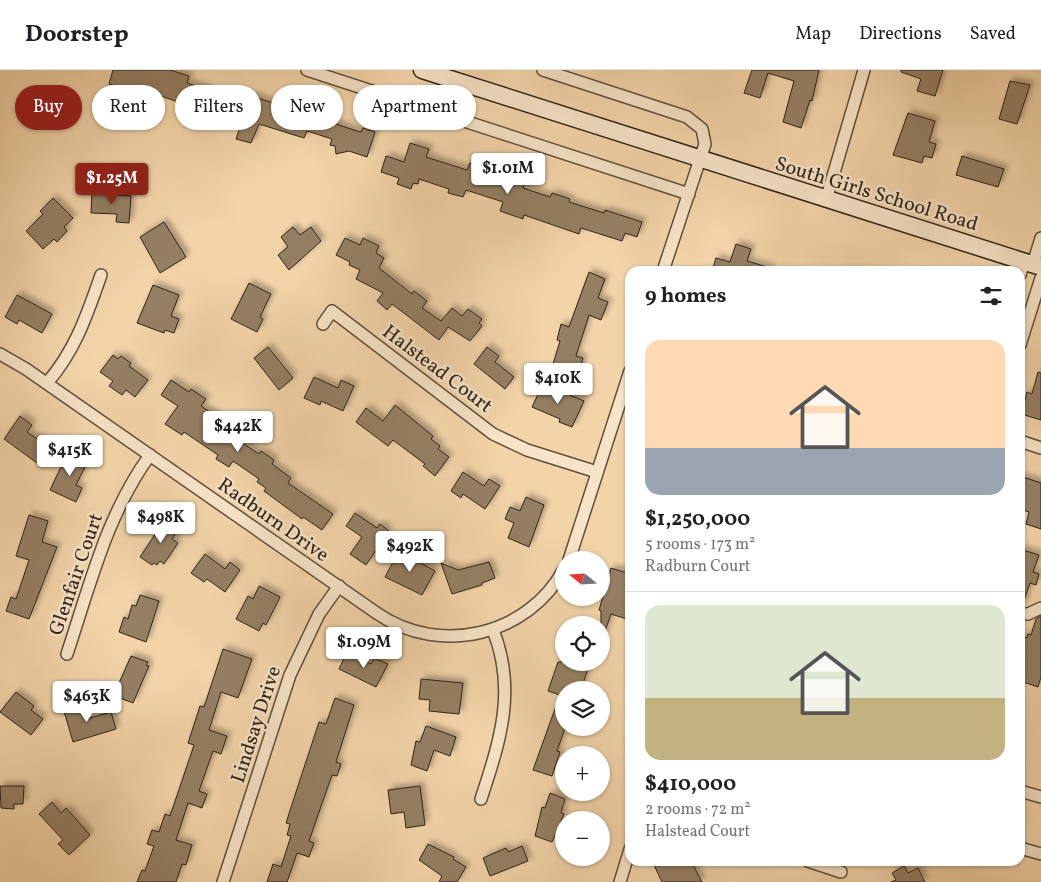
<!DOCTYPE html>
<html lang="en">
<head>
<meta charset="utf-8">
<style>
	body { margin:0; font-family:Vollkorn,serif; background:#f6f6f6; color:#202124; height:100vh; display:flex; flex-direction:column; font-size:19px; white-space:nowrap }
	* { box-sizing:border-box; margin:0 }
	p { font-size:16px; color:#757577 }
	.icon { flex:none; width:28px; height:28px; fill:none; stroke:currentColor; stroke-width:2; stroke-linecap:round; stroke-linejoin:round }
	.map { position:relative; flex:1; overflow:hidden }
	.panel { position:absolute; left:625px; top:196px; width:400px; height:600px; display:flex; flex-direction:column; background:#fff; border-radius:15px; box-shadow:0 1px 4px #0004 }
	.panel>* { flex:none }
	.guide { position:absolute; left:15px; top:15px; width:475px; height:45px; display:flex; gap:10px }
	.needle { width:32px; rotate:288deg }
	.tools { position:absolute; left:555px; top:481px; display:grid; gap:10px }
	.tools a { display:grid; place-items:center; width:55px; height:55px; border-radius:50%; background:#fff; box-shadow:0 1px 4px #0004; font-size:25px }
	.price { position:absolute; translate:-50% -42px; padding:0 11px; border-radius:5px; background:#fff; color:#222; font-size:16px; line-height:32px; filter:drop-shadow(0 1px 2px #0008) }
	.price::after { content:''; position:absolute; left:50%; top:30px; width:15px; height:11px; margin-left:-8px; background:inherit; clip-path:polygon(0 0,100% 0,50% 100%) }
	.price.on { background:#8f2418; color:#fff }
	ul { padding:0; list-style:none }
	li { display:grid; align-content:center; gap:10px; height:265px; padding:0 20px }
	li+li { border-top:1px solid #e0e0e0 }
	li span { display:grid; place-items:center; height:155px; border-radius:15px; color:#555 }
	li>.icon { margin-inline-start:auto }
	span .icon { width:90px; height:90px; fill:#fffc; stroke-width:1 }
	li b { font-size:21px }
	h2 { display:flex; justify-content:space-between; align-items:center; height:60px; padding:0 20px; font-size:21px }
	.tag { padding:0 18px; border-radius:22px; background:#fff; box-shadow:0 1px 4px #0004; font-size:18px; line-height:45px }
	.tag.on { background:#8f2418; color:#fff }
	header { display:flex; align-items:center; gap:30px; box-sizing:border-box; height:70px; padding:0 25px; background:#fff; border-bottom:1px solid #e0e0e0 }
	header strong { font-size:24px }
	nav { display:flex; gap:28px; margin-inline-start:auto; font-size:18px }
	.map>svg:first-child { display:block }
</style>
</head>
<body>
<header>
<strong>Doorstep</strong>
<nav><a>Map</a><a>Directions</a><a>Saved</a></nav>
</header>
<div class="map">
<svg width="1041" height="812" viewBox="0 0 1041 812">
	<defs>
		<filter id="shadow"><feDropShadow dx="4" dy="-4" stdDeviation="2.5" flood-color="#0004"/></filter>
	</defs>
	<rect width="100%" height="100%" fill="#f3d4a9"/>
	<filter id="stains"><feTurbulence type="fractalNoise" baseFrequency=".004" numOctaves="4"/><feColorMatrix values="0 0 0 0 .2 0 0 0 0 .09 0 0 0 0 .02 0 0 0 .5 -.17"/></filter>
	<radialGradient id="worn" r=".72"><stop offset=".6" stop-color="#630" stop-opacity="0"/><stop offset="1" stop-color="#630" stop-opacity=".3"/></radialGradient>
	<g fill="#957f64" stroke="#302319" filter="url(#shadow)">
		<polygon points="113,0 170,0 189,6 187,13 211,21 204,41 135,17 133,22 109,14"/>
		<polygon points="752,0 819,0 812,31 810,30 801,58 783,52 794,11 768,3 760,28 744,23"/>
		<polygon points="901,0 943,0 935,26 917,21 921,9 901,2"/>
		<polygon points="1010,11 1030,15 1017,54 999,49"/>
		<polygon points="249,25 357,61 361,62 363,58 375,62 367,87 349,81 336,84 335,76 330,75 332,69 307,61 304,68 259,54 251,73 236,69 239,60 219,53 224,37 243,43"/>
		<polygon points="908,43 935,51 929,72 936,74 932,88 924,86 922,93 893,85"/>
		<polygon points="410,73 429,79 426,87 467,100 470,93 482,97 480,104 508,113 509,109 524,114 523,118 550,127 552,123 570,129 569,132 604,143 605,140 642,152 637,167 625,163 622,171 581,158 579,164 524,145 523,149 500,141 503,132 466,120 463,127 448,123 449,119 419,109 418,114 413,113 411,119 397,114 399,108 381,102 386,86 404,92"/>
		<polygon points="962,86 1004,99 998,117 956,105"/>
		<polygon points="92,120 108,121 107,124 131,126 129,153 116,152 117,144 91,143"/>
		<polygon points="53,128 73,148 64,157 67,161 57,172 54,169 43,179 26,161 43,144 40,141"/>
		<polygon points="164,152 186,187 160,203 140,167"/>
		<polygon points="293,157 300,165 311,157 321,171 289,200 278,185 288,177 281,167"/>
		<polygon points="345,168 360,175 363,168 379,176 376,183 384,188 379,198 412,224 414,221 427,231 422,238 441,251 452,238 462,246 468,239 482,249 479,253 482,256 470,271 448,257 439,270 392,234 387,240 377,231 383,223 356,209 360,200 349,195 350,192 336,185"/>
		<polygon points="736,174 751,179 747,191 771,198 771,201 712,201 716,188 730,192"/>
		<polygon points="589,202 605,209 598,228 608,232 601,250 589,245 576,286 583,288 579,302 553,294 560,271 557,270 561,254 569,257"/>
		<polygon points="249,213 271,224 260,247 263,249 257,262 231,249"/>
		<polygon points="153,215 179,225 171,246 179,249 174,263 165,260 164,263 137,253"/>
		<polygon points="17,225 52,244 42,263 19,250 17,254 5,247"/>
		<polygon points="268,277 293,308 279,320 254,288"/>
		<polygon points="487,277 499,286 495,292 514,307 505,319 474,294"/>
		<polygon points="113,285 118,289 121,286 131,293 129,296 148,310 135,327 126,320 122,325 109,316 113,311 100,302"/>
		<polygon points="1038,302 1041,303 1041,350 1021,344 1027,322 1032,324"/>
		<polygon points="314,307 338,318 341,310 354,316 343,341 321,331 320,335 304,328"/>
		<polygon points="171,310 189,322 191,319 206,329 201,336 228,354 224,361 259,384 261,381 274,390 272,394 291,408 288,413 333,444 322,460 303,447 302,449 264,421 266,418 257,412 259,409 233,391 229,397 216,389 218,385 184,362 182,365 165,354 178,336 161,325"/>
		<polygon points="543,314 584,331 572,357 559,352 560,349 532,337"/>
		<polygon points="395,335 433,366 431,369 440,376 438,379 449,387 435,406 423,396 425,394 393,370 388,376 356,352 366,338 383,351"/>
		<polygon points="20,346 32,355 27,362 49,377 37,393 4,369"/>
		<polygon points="68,382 88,391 76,415 82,418 76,432 50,420"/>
		<polygon points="463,402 484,416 489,409 500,416 485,439 463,424 461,428 451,421"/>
		<polygon points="1020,406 1041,413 1041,459 1026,454 1029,442 1020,439"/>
		<polygon points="526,427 544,435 529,477 508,468 514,453 505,449 510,437 520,441"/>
		<polygon points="355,443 377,458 380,454 389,461 366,495 350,484 362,467 346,456"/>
		<polygon points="29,445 48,451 42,472 57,477 29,549 6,541 11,527 16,529 29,490 16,486"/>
		<polygon points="166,448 180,457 172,469 178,473 164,494 160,491 157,495 154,493 152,495 140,487"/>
		<polygon points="1020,479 1039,485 1033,502 1039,504 1036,515 1030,513 1022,536 1020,536"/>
		<polygon points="399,481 435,501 422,525 385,507"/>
		<polygon points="205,484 225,499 230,492 240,500 225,522 207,509 204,512 191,503"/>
		<polygon points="489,492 495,508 482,513 482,515 452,524 441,493 458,500"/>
		<polygon points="611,498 630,504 630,550 611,544 603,567 601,567 601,541 599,540"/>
		<polygon points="259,516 280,527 266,555 263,553 259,561 236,549 248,526 253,529"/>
		<polygon points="140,525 159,531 146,572 119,562 124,547 128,549 132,535 136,536"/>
		<polygon points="1041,546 1041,607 1038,617 1020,611 1020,572 1022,566 1027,568 1028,564 1031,565 1036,549"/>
		<polygon points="223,579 252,589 238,628 221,622 209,660 227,666 221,684 213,681 199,721 207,724 202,738 188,733 176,770 192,775 186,795 182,794 176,812 137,812 142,800 145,801 154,776 147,774 152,760 159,762 165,744 170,746 194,675 188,673 200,636 204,637"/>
		<polygon points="347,582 371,594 374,588 388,594 376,617 339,599"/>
		<polygon points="131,586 148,592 146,595 149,596 133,633 117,627 121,614 119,613"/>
		<polygon points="558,592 590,592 581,620 564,620 564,661 557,681 560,682 552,706 533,700 560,625 548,621"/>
		<polygon points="421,609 463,613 459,644 429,641 430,630 419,629"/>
		<polygon points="16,622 34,636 31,640 43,649 31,665 0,642"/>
		<polygon points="335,628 354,635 336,692 341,694 337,706 332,705 309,771 314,773 309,787 297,783 287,812 267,812 273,794 281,797 291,766 287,765 290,754 286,753 296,722 319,652 326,654"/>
		<polygon points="83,633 87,649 111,642 116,659 73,672 63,638"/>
		<polygon points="426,656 456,667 450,686 434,680 427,701 411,695 416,671 420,672"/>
		<polygon points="0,716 24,716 23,734 14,734 14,739 1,738"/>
		<polygon points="420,716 425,755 406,758 404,742 391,744 388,720"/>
		<polygon points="550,723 565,729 561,743 564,744 552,772 535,766 542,737 545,738"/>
		<polygon points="52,732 61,743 66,738 90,765 69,785 58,774 63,770 39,744"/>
		<polygon points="428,774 454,787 453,789 466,797 457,812 439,812 442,806 419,790"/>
		<polygon points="522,776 528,791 490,806 483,788 506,778 508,782"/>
		<polygon points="652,791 691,791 702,812 662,812"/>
		<polygon points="904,796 908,803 918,798 925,812 891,812 896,810 892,803"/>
	</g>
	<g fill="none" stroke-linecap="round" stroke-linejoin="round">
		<g stroke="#614f3d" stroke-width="14">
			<g id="street">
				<polyline points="307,0 689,124"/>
				<polyline points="543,0 687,47 702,59 705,74 663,201"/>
				<polyline points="826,130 864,0"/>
				<polyline points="1033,194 1041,168"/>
				<polyline points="1020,205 1024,192"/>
				<polyline points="323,254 332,241 493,364 527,380 597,402"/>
				<polyline points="1020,275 1041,208"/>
				<path d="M 0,284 L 26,299 L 378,544 C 440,586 528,566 564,499"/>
				<path d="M 47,313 C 75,281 87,245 101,205"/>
				<polyline points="1020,371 1041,378"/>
				<polyline points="569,490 630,301"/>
				<polyline points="1020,544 1028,544 1041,538"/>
				<path d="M 67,584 C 90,515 107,444 150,385"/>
				<polyline points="1020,721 1041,727"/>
				<path d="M 481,729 C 500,671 517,620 493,560"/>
				<polyline points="1020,778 1041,784"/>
				<polyline points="808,791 841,802"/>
				<polyline points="223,812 290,605 319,544 339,516"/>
				<polyline points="620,812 630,779"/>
			</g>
		</g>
		<g stroke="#302319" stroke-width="19">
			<polyline id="secondary" points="422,0 1041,197"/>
		</g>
		<use href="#street" stroke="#f7e3c7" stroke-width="11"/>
		<use href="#secondary" stroke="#f7e3c7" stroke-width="16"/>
	</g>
	<g text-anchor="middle" stroke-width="5" stroke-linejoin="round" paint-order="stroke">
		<g font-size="20" fill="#302319" stroke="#f7e3c7">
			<text transform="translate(877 123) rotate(17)" y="7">South Girls School Road</text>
			<text transform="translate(438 298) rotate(37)" y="7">Halstead Court</text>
			<text transform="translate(274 449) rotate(35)" y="7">Radburn Drive</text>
			<text transform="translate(75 504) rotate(-71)" y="7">Glenfair Court</text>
			<text transform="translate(255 654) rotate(-72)" y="7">Lindsay Drive</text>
		</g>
	</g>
	<rect width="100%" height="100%" filter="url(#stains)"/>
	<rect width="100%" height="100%" fill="url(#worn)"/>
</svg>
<div class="tools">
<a><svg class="needle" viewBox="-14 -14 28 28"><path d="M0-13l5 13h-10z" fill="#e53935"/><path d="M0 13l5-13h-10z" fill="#757577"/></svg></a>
<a><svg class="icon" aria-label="locate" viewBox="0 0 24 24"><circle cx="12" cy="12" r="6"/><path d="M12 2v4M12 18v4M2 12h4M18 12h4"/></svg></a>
<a><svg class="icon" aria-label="layers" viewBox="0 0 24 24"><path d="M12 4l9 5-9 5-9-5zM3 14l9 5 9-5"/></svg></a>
<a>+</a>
<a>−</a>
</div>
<b class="price" style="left:508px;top:125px">$1.01M</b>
<b class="price on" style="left:112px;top:135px">$1.25M</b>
<b class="price" style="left:558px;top:335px">$410K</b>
<b class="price" style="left:238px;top:383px">$442K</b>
<b class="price" style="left:70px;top:407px">$415K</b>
<b class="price" style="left:161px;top:474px">$498K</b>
<b class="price" style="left:410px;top:503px">$492K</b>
<b class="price" style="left:364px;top:599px">$1.09M</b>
<b class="price" style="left:87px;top:653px">$463K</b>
<div class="guide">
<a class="tag on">Buy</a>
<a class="tag">Rent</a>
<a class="tag">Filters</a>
<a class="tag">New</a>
<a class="tag">Apartment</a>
</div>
<section class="panel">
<h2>9 homes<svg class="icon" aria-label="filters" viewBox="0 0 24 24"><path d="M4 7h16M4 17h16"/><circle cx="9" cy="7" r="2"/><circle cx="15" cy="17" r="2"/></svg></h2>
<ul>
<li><span style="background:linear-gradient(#ffd9b3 70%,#9aa5b1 0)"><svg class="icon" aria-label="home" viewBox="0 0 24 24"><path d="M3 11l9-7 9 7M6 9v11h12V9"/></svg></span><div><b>$1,250,000</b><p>5 rooms · 173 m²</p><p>Radburn Court</p></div></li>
<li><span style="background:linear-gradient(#dfe7d0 60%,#c2b280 0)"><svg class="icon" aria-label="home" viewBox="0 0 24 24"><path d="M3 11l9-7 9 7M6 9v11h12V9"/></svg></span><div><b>$410,000</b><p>2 rooms · 72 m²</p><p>Halstead Court</p></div></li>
</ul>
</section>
</div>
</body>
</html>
